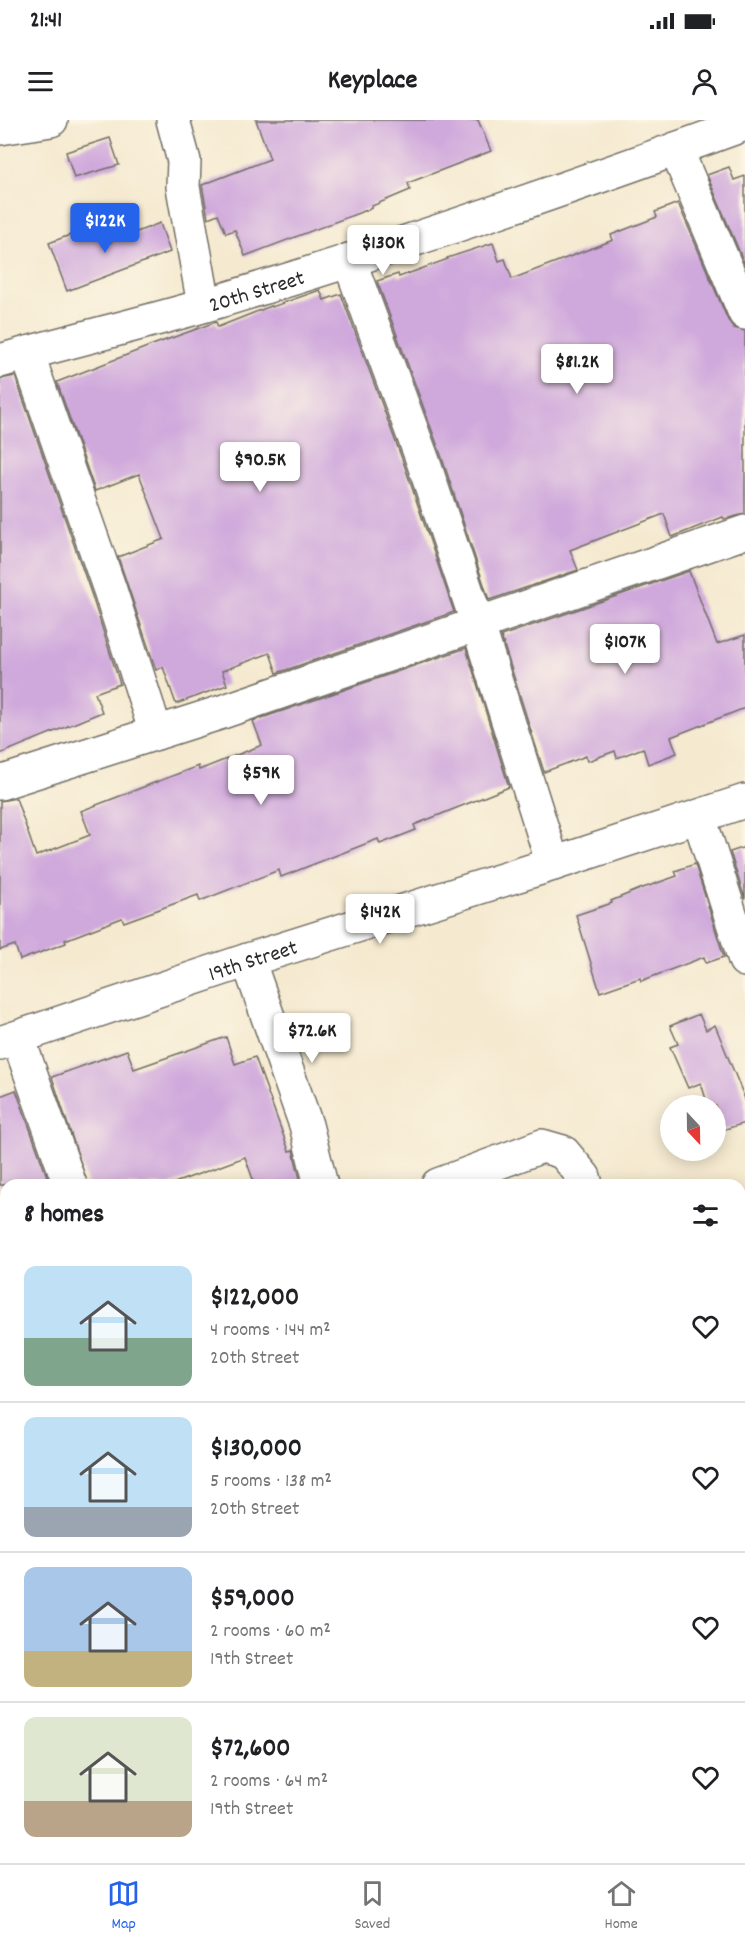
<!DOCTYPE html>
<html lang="en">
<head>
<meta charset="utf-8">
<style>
	body { margin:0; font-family:Dekko,sans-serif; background:#f6f6f6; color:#202124; height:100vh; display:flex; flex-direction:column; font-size:22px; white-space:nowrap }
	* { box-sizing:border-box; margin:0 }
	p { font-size:20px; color:#757577 }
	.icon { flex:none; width:33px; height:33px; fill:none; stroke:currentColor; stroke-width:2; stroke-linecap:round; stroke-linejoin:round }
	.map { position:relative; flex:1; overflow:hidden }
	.drawer { position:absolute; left:0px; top:1059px; width:746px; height:684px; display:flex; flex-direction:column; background:#fff; border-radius:18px 18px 0 0; box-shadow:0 3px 15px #0003 }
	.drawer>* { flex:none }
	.needle { width:39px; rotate:158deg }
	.buttons { position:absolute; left:660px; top:975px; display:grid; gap:12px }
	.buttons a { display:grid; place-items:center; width:66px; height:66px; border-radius:50%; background:#fff; box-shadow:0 3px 15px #0003; font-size:30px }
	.price { position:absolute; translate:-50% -51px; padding:0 14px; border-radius:6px; background:#fff; color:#222; font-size:20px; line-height:39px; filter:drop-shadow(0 2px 3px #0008) }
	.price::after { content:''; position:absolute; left:50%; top:36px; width:18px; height:14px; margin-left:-9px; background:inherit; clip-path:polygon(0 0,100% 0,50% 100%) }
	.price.on { background:#2563eb; color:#fff }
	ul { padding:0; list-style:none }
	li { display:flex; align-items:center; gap:18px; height:150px; padding:0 24px }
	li+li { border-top:2px solid #e0e0e0 }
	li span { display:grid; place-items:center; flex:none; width:168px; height:120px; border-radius:12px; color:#555 }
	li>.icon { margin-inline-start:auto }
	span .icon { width:72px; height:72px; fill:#fffc; stroke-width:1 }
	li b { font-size:26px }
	h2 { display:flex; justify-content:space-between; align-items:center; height:72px; padding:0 24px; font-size:26px }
	.status { display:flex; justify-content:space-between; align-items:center; height:42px; padding:0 30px; background:#fff; direction:ltr }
	.status svg { height:16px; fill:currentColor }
	header { display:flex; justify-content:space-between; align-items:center; height:78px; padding:0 24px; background:#fff; font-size:27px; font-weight:800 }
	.tab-bar { display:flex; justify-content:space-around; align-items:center; height:84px; border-top:2px solid #e0e0e0; background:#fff; font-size:16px; color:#757577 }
	.tab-bar a { display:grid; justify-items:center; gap:3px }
	.tab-bar .on { color:#2563eb }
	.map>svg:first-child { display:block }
</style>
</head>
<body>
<div class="status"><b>21:41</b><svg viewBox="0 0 49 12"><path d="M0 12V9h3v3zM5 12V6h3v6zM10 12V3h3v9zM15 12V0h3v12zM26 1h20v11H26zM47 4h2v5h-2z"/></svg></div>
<header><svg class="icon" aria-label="menu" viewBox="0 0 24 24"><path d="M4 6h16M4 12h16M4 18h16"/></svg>Keyplace<svg class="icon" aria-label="person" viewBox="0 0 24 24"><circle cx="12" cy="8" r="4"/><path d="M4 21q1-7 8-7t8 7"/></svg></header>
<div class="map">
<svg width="745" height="1743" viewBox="0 0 745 1743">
	<rect width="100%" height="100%" fill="#fcf5e5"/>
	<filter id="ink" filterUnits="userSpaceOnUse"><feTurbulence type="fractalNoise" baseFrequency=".0167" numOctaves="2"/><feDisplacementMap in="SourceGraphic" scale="12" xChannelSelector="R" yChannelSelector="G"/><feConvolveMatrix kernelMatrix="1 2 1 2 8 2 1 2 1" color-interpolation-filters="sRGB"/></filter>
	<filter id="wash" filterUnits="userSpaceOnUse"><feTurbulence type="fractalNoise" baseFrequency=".008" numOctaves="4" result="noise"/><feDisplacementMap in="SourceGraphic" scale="24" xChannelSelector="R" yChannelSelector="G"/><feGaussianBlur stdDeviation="1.35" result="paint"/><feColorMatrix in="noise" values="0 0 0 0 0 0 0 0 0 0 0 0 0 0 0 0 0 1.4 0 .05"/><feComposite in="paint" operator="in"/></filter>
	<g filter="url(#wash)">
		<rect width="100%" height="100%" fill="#f5ead0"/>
		<g id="blocks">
			<g fill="#cfa8dc">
				<polygon points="256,0 478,0 491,31 408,63 410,70 372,86 372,88 245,136 235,110 226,113 218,94 208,98 202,65 270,39"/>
				<polygon points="110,18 119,45 74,58 66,32"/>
				<polygon points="729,47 734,60 745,56 745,145 707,55"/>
				<polygon points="678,83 728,200 734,208 745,211 745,394 724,399 723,397 672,417 664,394 570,430 578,450 489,480 441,335 377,161 398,154 399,157 448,139 447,138 493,123 499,141 505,139 512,159 613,120 611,115 657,97 655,92"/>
				<polygon points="160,103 170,132 67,171 49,123 96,105 103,125"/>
				<polygon points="320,170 324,180 341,174 405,347 454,492 277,553 270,533 222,551 227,565 176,584 163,547 156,550 118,437 164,419 139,354 95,371 57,262 155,224 216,202 218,207 271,186 272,187"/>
				<polygon points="15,256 92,476 120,564 95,573 102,592 0,634 0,259"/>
				<polygon points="689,451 717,524 745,515 745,588 671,617 677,633 648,644 643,628 617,638 615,631 588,641 586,636 544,652 501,516"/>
				<polygon points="466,528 509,667 414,705 416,710 380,724 378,719 281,757 279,750 200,781 198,775 124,802 122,798 65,820 66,823 20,840 15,825 0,830 0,681 16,678 36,736 90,715 81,691 198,646 199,650 262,625 253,601"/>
				<polygon points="745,727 745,779 730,732"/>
				<polygon points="695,744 724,837 706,843 704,837 641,861 640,858 600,872 576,795 612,783 611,781 640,769 677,756 675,751"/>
				<polygon points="699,894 706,910 715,905 745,979 745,1003 716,1012 716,986 708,986 701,963 688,968 670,927 678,924 670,906"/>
				<polygon points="226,917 235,944 255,937 289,1031 293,1030 301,1063 297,1065 255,1065 245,1037 169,1065 88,1065 52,957 127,930 134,949"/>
				<polygon points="16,970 50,1065 0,1065 0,976"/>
			</g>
		</g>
	</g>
	<g filter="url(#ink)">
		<use href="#blocks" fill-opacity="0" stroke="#726e65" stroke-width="1.5"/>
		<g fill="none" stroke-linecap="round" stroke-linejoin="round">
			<g stroke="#726e65" stroke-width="36">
				<g id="minor">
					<polyline points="173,0 184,41 183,67 204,185"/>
					<polyline points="0,8 51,0"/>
					<polyline points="676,29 745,193"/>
					<polyline points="349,140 423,341 478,505 553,744"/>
					<polyline points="27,233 110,470 156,613"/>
					<path id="s1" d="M 0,241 C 68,221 138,205 206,185 C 387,131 567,69 745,4"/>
					<polyline points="0,663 219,593 745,412"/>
					<polyline points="699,697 745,840"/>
					<polyline points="248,840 306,1005 321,1065"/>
					<polyline points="18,918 70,1065"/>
					<polyline points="438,1065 542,1026 563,1032 584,1057 586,1065"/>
					<polyline points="0,1722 6,1720"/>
					<polyline points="83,1737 85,1743"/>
					<polyline points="378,1743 381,1737"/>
				</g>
			</g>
			<g stroke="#726e65" stroke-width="36">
				<g id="tertiary">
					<path id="s2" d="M 0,923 L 248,840 L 553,744 L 745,681"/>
				</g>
			</g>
			<use href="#minor" stroke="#fff" stroke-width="33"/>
			<use href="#tertiary" stroke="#fff" stroke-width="33"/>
		</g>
	</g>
	<g text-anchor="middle" stroke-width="4.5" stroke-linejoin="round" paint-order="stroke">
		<g font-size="22" fill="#2b2b2b" stroke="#fcf5e5">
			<text dy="8" stroke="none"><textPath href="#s1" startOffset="266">20th Street</textPath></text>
			<text dy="8" stroke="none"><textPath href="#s2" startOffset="266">19th Street</textPath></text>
		</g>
	</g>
</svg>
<div class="buttons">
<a><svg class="needle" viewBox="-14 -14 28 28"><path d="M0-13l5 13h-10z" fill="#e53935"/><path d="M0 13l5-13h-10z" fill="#757577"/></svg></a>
</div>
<b class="price on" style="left:105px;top:134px">$122K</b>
<b class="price" style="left:383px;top:156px">$130K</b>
<b class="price" style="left:577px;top:275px">$81.2K</b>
<b class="price" style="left:260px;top:373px">$90.5K</b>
<b class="price" style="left:625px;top:555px">$107K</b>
<b class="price" style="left:261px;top:686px">$59K</b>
<b class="price" style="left:380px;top:825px">$142K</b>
<b class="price" style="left:312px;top:944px">$72.6K</b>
<section class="drawer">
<h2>8 homes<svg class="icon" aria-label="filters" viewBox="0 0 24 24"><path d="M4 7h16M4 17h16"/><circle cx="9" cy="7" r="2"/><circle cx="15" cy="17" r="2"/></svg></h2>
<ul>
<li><span style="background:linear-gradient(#bfe0f5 60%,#7fa58c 0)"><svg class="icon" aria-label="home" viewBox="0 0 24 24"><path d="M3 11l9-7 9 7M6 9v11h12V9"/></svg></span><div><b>$122,000</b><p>4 rooms · 144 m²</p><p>20th Street</p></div><svg class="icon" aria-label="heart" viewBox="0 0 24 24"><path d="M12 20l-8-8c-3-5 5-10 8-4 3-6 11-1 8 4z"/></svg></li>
<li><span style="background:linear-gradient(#bfe0f5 75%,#9aa5b1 0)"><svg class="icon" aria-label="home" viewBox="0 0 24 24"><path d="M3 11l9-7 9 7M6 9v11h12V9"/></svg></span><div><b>$130,000</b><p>5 rooms · 138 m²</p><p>20th Street</p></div><svg class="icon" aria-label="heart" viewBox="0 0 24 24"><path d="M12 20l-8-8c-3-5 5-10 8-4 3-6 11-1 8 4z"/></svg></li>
<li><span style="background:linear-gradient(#a9c7e8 70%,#c2b280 0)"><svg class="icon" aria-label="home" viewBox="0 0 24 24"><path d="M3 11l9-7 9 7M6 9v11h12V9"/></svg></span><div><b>$59,000</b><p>2 rooms · 60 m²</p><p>19th Street</p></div><svg class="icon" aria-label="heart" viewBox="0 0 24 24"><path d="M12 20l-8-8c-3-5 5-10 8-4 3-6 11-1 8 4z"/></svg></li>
<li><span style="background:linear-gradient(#dfe7d0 70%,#b9a48a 0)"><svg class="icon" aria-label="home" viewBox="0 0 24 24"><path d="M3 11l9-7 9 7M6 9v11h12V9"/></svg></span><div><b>$72,600</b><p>2 rooms · 64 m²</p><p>19th Street</p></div><svg class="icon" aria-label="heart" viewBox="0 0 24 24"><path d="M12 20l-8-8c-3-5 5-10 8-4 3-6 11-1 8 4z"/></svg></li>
</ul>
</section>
</div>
<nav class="tab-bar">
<a class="on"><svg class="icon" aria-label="map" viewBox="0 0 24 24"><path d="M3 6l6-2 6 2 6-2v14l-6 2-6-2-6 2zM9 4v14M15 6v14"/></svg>Map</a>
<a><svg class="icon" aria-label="saved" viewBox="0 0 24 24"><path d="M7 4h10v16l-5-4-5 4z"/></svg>Saved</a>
<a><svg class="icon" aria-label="home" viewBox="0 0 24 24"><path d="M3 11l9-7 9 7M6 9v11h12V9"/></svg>Home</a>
</nav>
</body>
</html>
